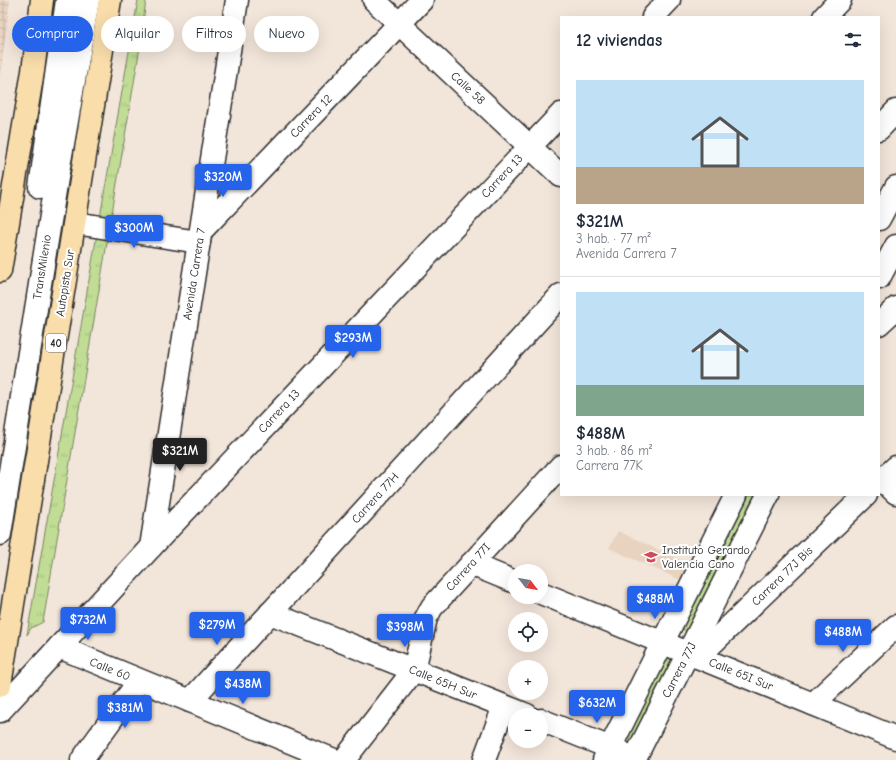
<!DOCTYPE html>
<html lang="es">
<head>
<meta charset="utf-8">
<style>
	body { margin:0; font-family:"Comic Neue",sans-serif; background:#f2f2f3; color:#1f2937; height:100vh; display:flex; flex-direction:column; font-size:15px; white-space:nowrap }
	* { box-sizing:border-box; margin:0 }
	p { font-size:13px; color:#747a83 }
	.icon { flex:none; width:22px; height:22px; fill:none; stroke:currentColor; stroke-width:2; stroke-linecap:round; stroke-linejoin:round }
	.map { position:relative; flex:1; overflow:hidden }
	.sheet { position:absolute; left:560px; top:16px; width:320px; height:480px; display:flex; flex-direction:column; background:#fff; border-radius:0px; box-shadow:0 4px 16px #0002 }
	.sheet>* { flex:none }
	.banner { position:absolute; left:12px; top:16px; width:380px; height:36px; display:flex; gap:8px }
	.needle { width:26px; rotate:121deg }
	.controls { position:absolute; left:508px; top:564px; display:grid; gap:8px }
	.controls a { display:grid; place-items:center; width:40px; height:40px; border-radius:50%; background:#fff; box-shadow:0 4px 16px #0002; font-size:20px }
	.price { position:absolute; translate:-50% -34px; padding:0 9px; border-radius:4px; background:#2563eb; color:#fff; font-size:13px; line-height:26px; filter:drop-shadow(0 1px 2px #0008) }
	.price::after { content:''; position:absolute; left:50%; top:24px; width:12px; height:9px; margin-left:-6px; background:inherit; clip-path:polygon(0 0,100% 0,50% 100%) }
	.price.active { background:#222; color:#fff }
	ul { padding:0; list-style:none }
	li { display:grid; align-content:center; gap:8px; height:212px; padding:0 16px }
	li+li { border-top:1px solid #e0e1e3 }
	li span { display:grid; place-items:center; height:124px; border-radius:0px; color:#555 }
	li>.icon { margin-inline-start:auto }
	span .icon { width:72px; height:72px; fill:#fffc; stroke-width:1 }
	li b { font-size:17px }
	h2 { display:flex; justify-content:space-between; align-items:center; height:48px; padding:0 16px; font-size:17px }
	.tag { padding:0 14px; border-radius:18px; background:#fff; box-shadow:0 4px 16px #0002; font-size:14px; line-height:36px }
	.tag.active { background:#2563eb; color:#fff }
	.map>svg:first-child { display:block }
</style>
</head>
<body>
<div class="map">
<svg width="896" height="760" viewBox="0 0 896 760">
	<defs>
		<pattern id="industrial-grid" width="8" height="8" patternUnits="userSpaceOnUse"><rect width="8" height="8" fill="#e8d3c0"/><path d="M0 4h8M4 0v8" fill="none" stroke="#c7b5a5"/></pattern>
		<pattern id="grass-tufts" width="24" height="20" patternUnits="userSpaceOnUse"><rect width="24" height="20" fill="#c1dd95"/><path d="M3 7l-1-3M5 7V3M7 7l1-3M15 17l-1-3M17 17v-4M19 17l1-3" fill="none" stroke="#a6be81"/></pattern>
	</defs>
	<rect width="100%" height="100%" fill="#f2e5da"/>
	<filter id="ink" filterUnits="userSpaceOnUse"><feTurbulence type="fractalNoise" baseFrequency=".025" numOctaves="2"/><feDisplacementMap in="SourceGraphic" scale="8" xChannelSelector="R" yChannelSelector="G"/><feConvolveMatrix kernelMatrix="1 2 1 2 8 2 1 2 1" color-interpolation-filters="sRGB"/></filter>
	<g filter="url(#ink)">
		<polygon fill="#e8d3c0" points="618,531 693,566 685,582 609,548"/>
		<polygon fill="url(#industrial-grid)" points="0,0 10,0 0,77"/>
		<g fill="url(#grass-tufts)" stroke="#768460">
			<polygon points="138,0 146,0 139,53 43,622 31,628 27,635"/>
			<polygon points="745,495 760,495 691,634 679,627"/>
			<polygon points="666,651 679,658 636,743 624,736"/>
		</g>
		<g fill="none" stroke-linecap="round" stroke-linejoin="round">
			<g stroke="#2b2b2b" stroke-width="25">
				<g id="minor">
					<polyline points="374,0 561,176"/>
					<polyline points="653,17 669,0"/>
					<polyline points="824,17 840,0"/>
					<polyline points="879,129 896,111"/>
					<polyline points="40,187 67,0"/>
					<polyline points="879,219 896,187"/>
					<polyline points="75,223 199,242"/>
					<polyline points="201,231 422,0"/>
					<polyline points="879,278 896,246"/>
					<polyline points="879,324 896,308"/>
					<polyline points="879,477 896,493"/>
					<polyline points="879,483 896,467"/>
					<polyline points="0,534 57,178 88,0"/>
					<polyline points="151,547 237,0"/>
					<polyline points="471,564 515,582"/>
					<polyline points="541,593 896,738"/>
					<polyline points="270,613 527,715"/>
					<polyline points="59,647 334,760"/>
					<polyline points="698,657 866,495"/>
					<polyline points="190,701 561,295"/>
					<polyline points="813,704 896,626"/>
					<polyline points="0,711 151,547 561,114"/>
					<polyline points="541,720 623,753"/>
					<polyline points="82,760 139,681"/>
					<polyline points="344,760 414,670 426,618 432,607 561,466"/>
					<polyline points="484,760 504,706"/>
					<polyline points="604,760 736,495"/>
					<polyline points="634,760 768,495"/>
				</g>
			</g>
			<g stroke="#2b2b2b" stroke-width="25">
				<g id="highway">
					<polyline points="0,271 33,71 42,0"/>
					<polyline points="0,685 110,0"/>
				</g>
			</g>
			<use href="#minor" stroke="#fff" stroke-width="22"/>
			<use href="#highway" stroke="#f9deab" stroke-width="22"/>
		</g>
	</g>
	<defs>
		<g id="school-bare" transform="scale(1.08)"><path d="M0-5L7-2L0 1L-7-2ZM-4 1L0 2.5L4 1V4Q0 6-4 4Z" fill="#d1495b" stroke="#fff" stroke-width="2.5" paint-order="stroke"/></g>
	</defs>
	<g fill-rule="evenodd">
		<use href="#school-bare" x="651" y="557"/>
	</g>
	<g text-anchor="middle" stroke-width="4" stroke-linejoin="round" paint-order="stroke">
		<rect fill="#fff" stroke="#6b6b6b" stroke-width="1" x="46" y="334" width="20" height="18" rx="3"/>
		<g font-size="11" font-weight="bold" fill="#2b2b2b">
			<text x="56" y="347">40</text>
		</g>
		<g font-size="12" fill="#2b2b2b" stroke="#fff">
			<text transform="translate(468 88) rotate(43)" y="4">Calle 58</text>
			<text transform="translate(311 116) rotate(-46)" y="4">Carrera 12</text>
			<text transform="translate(502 176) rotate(-47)" y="4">Carrera 13</text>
			<text transform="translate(42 267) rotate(-81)" y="4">TransMilenio</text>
			<text transform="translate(194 274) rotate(-81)" y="4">Avenida Carrera 7</text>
			<text transform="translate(65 283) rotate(-81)" y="4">Autopista Sur</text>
			<text transform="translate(279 411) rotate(-47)" y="4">Carrera 13</text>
			<text transform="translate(375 498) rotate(-48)" y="4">Carrera 77H</text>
			<text transform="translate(468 567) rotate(-48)" y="4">Carrera 77I</text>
			<text transform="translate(782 576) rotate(-44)" y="4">Carrera 77J Bis</text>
			<text transform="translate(110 669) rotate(22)" y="4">Calle 60</text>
			<text transform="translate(679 670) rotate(-63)" y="4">Carrera 77J</text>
			<text transform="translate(741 674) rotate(22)" y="4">Calle 65I Sur</text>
			<text transform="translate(443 682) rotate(22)" y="4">Calle 65H Sur</text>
		</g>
		<g font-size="12" fill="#2b2b2b" stroke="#fff" text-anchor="start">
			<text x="662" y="554">Instituto Gerardo<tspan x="662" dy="14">Valencia Cano</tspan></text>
		</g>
	</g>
</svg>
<div class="controls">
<a><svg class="needle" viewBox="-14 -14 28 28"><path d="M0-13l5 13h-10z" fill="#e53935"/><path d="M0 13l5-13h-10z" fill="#747a83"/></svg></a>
<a><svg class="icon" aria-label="locate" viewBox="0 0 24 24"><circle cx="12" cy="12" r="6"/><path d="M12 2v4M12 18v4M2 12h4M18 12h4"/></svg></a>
<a>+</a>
<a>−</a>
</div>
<b class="price" style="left:223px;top:198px">$320M</b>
<b class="price" style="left:134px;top:249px">$300M</b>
<b class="price" style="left:353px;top:359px">$293M</b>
<b class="price active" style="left:180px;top:472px">$321M</b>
<b class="price" style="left:655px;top:620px">$488M</b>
<b class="price" style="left:88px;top:641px">$732M</b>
<b class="price" style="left:217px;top:646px">$279M</b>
<b class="price" style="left:405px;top:648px">$398M</b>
<b class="price" style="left:843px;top:653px">$488M</b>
<b class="price" style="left:243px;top:705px">$438M</b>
<b class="price" style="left:597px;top:724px">$632M</b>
<b class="price" style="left:125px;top:729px">$381M</b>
<div class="banner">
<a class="tag active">Comprar</a>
<a class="tag">Alquilar</a>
<a class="tag">Filtros</a>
<a class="tag">Nuevo</a>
</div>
<section class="sheet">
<h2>12 viviendas<svg class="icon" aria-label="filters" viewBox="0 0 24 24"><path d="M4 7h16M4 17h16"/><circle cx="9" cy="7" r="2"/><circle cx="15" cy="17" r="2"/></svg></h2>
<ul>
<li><span style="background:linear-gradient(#bfe0f5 70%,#b9a48a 0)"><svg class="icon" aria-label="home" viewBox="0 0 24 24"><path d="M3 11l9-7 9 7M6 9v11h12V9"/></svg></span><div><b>$321M</b><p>3 hab. · 77 m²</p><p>Avenida Carrera 7</p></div></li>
<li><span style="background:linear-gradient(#bfe0f5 75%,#7fa58c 0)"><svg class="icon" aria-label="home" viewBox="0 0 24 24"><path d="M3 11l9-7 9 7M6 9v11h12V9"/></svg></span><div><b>$488M</b><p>3 hab. · 86 m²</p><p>Carrera 77K</p></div></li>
</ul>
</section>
</div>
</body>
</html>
